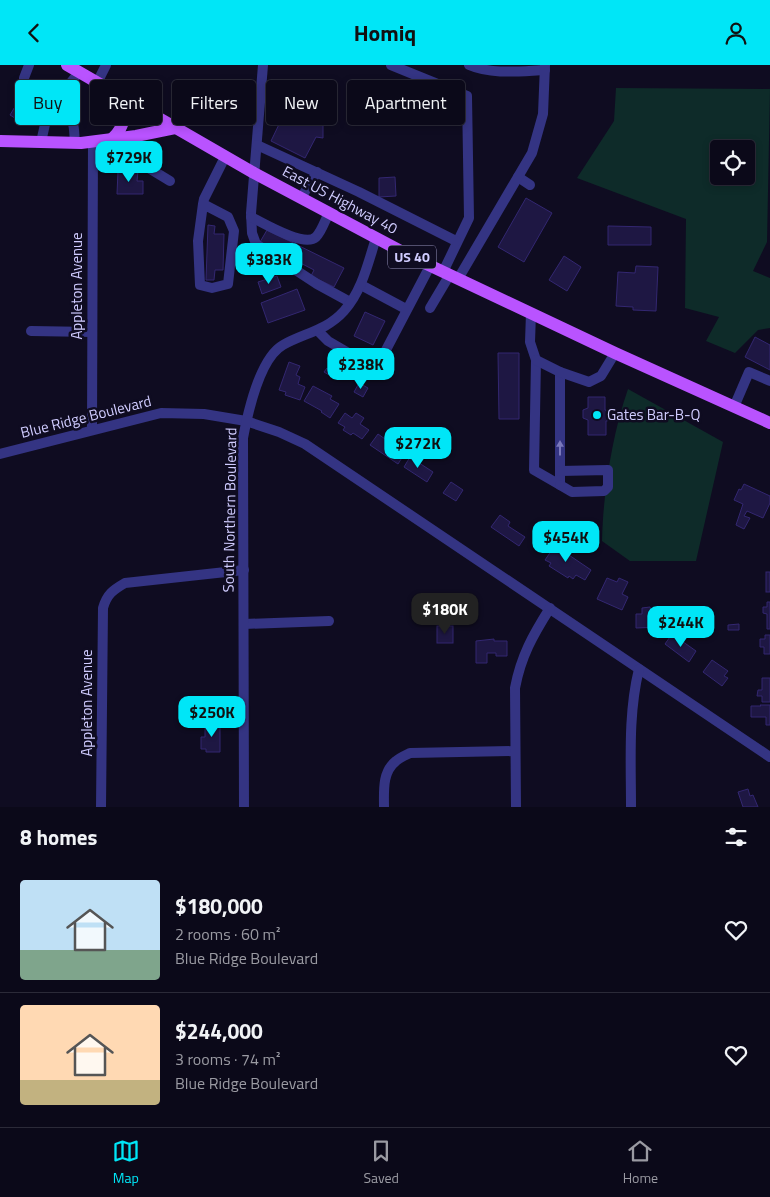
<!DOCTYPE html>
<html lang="en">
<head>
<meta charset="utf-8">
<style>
	body { margin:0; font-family:"Titillium Web",sans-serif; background:#191726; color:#f1f3f6; height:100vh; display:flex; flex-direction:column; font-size:19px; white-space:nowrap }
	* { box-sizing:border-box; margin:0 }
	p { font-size:16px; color:#9a9aa2 }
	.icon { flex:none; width:28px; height:28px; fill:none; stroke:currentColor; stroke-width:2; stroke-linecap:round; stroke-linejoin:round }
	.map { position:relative; height:742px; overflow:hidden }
	.side { display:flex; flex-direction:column; background:#0b0919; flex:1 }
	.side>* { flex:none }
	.top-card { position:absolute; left:15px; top:15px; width:500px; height:45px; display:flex; gap:10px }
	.fabs { position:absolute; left:710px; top:75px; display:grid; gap:10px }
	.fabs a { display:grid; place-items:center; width:45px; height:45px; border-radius:5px; background:#0b0919; box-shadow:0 2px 8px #0003,0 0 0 1px #2b2a38; font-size:25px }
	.price { position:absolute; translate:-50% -42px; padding:0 11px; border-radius:10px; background:#00e6f7; color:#111; font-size:16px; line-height:32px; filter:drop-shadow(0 1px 2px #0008) }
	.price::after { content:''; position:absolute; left:50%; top:30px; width:15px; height:11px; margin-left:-8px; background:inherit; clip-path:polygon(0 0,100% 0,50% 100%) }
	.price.current { background:#222; color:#fff }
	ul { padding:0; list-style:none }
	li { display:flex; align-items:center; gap:15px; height:125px; padding:0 20px }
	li+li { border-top:1px solid #2b2a38 }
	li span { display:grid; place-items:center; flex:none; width:140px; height:100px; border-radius:5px; color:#555 }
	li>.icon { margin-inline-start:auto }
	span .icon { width:60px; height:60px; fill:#fffc; stroke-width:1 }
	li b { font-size:21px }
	h2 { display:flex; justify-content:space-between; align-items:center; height:60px; padding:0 20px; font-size:21px }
	.tag { padding:0 18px; border-radius:5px; background:#0b0919; box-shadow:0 2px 8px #0003,0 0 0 1px #2b2a38; font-size:18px; line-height:45px }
	.tag.current { background:#00e6f7; color:#111 }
	header { display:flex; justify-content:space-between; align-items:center; height:65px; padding:0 20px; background:#00e6f7; color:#111; font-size:22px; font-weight:700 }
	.dock { display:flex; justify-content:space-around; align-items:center; height:70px; border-top:1px solid #2b2a38; background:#0b0919; font-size:14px; color:#9a9aa2 }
	.dock a { display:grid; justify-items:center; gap:2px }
	.dock .current { color:#00e6f7 }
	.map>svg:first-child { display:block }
</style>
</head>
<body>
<header><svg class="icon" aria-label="back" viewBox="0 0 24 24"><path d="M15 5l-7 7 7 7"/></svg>Homiq<svg class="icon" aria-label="person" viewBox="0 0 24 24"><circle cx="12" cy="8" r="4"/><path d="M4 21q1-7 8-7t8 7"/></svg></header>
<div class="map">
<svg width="770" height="742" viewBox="0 0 770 742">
	<rect width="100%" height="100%" fill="#0f0c21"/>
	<g fill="#0e2b29" fill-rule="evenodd">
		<path d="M 616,23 L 770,24 L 767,177 L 753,206 L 770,213 L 770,263 L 758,265 L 735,288 L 706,276 L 719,252 L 685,243 L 686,154 L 577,113 L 614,56 ZM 719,84 L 746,84 L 746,111 L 719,111 Z"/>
		<path d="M 628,324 L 723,377 L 696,496 L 630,496 L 602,476 C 603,428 612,370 628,324 Z"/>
	</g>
	<g fill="#1e1743" stroke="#332771">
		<polygon points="16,40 32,50 26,60 10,50"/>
		<polygon points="285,47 304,56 307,49 319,55 323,55 323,73 316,72 305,93 271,76"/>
		<polygon points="118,106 138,106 137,116 143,116 143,129 117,129"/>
		<polygon points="395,112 396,131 379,132 379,113"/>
		<polygon points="526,133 552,148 524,197 498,182"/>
		<polygon points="208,160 215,161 214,169 224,169 223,205 215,205 214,215 206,215"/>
		<polygon points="608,161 651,162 651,180 608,180"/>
		<polygon points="267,165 344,203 334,222 311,211 314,205 260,177"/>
		<polygon points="564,191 581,202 567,226 549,215"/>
		<polygon points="636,201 658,202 656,246 633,245 633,242 616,241 618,207 635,208"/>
		<polygon points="277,211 281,222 262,229 258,217"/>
		<polygon points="297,224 305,245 268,258 261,238"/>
		<polygon points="365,247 385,256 373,280 354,271"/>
		<polygon points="755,272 770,280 770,305 745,292"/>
		<polygon points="498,288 519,288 519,354 499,354"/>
		<polygon points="289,297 300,301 296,310 300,312 298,319 305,322 300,335 285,330 286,327 279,325"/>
		<polygon points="327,303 331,306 329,310 324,307"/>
		<polygon points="359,318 368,323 363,332 354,327"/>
		<polygon points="313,321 332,331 330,334 339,339 330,353 321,347 322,346 304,336"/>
		<polygon points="588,332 605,332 605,345 611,347 611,355 606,356 606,370 588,370 588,355 583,353 583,345 588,343"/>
		<polygon points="345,348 352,353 356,348 364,353 360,359 369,365 362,374 353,368 351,370 343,365 345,362 338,358"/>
		<polygon points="378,369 405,388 398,399 370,380"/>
		<polygon points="410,392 433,407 427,417 404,402"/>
		<polygon points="451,417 463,425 456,436 443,428"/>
		<polygon points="744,419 770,431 770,438 763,453 747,446 744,451 750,453 744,464 736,460 743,439 734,435 739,424 741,425"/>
		<polygon points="500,450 510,457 508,461 525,472 519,481 491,462"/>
		<polygon points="558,476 566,481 563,486 591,505 585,515 576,510 573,514 569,511 568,513 549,501 551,498 545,495"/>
		<rect x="766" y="507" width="4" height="20"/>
		<polygon points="607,513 617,517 619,513 628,517 622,529 628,532 622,545 597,534"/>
		<polygon points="767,537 770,537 770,564 767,564 767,549 763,548 763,542 767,542"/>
		<polygon points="650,542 651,546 659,545 659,562 636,563 636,549 642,549 642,543"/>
		<polygon points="739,559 739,565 728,565 728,560"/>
		<rect x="437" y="561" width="16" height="17"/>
		<polygon points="672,569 696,586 689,597 665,579"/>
		<polygon points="765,570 770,570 770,589 764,589 764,582 760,582 760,574 765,574"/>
		<polygon points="494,574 494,576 507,576 507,591 496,591 496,588 487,588 487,598 476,598 476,576"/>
		<polygon points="712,595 728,606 724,611 728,613 722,621 703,607"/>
		<polygon points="762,613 770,613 770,637 762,637 762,631 757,631 758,625 762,625"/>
		<polygon points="760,640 770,640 770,660 766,660 766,652 751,652 751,641 761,641"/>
		<polygon points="205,657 220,657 220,687 206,687 206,684 201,684 201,672 205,672"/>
		<polygon points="748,724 750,731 753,730 758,742 743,742 738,727"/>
	</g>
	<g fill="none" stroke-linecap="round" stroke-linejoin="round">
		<g stroke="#343483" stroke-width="10">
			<polyline points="29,0 24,13 24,38 28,42 49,49"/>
			<polyline points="263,0 251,148 252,168 256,179 317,219 350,237"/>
			<polyline points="391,0 467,31 469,153 443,207"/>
			<path d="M 469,0 C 492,10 521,6 545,5"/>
			<polyline points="97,18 106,0"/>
			<polyline points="136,71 137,96 170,116"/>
			<polyline points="41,77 46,55 53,45"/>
			<path d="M 75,78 C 74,71 75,62 72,56 C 67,48 59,44 58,34 L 79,7"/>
			<polyline points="257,80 359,127 456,176"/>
			<polyline points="518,112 530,120"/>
			<polyline points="301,133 317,107"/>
			<polyline points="203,139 228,152 234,166 228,219 212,223 200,220 198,176 203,139 204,134 225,92"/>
			<path d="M 251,152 C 264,158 304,183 316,172 C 322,166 325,155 329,148"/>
			<polyline points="458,214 532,88 543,49 545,0"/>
			<polyline points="361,220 406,244"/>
			<polyline points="430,243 449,211"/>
			<polyline points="531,248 530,277 536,295 534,405 560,420 560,307"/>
			<polyline points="31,266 92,267"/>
			<polyline points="318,266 328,276 376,304 430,201"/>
			<polyline points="536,295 560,307 589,317 601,311 615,288"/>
			<polyline points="734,342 749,307 770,316"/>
			<polyline points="92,365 93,76"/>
			<polyline points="0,389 161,348 204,349 246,356 279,367 305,379 770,692"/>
			<polyline points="560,420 572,427 604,426 608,422 608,405 560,406"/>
			<polyline points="244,559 329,556"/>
			<path d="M 101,742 L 103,543 C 107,529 113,525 125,518 L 244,505"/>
			<path d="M 244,742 L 243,373 C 248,347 260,293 283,280 C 304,268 326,266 344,246 C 362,226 368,198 376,173"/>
			<path d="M 384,742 C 384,726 382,707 396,696 C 399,693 406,690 410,688 L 515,686"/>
			<path d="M 516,742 L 515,623 C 521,591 533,570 550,543"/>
			<path d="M 631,742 C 631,695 628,649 639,604"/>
		</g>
		<g stroke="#b953ff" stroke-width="12">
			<polyline points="67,0 254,108 414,193 615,288 770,358"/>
			<path d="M 112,74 C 126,61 127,47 118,30"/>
			<polyline points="0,76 81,78 136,71 175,63"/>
		</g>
	</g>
	<defs><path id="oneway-solid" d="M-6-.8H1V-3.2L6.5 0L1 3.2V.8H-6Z" transform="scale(1.25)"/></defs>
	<use fill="#7a78bb" href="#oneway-solid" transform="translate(560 383) rotate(-90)"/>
	<circle fill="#00e6f7" stroke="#0f0c21" stroke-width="2" cx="597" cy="350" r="5"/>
	<g text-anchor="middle" stroke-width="5" stroke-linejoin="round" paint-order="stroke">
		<rect fill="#0f0c21" stroke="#9692bc" stroke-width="1" x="388" y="180.5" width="48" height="23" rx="4"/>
		<g font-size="14" font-weight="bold" fill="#d0ccff">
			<text x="412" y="197">US 40</text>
		</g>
		<g font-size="15" fill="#d0ccff" stroke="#0f0c21">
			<text transform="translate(340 135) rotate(28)" y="5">East US Highway 40</text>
			<text transform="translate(77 221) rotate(-90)" y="5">Appleton Avenue</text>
			<text transform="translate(86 352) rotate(-14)" y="5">Blue Ridge Boulevard</text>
			<text transform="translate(230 445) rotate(-89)" y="5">South Northern Boulevard</text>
			<text transform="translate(87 638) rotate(-90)" y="5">Appleton Avenue</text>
		</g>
		<g font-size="15" fill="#d0ccff" stroke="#0f0c21" text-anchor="start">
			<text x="607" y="355">Gates Bar-B-Q</text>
		</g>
	</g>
</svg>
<div class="fabs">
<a><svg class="icon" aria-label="locate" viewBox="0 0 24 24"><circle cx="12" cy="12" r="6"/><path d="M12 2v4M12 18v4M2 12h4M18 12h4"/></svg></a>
</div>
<b class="price" style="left:129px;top:118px">$729K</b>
<b class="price" style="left:269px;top:220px">$383K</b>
<b class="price" style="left:361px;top:325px">$238K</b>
<b class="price" style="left:418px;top:404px">$272K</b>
<b class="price" style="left:566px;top:498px">$454K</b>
<b class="price current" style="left:445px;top:570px">$180K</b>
<b class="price" style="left:681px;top:583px">$244K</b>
<b class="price" style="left:212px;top:673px">$250K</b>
<div class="top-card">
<a class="tag current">Buy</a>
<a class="tag">Rent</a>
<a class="tag">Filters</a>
<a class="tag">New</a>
<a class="tag">Apartment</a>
</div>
</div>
<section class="side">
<h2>8 homes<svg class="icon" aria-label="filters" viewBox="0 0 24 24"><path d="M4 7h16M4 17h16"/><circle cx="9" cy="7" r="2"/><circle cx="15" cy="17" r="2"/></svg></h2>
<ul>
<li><span style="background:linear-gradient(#bfe0f5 70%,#7fa58c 0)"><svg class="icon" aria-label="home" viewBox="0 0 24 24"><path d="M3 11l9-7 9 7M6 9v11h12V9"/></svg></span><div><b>$180,000</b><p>2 rooms · 60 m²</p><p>Blue Ridge Boulevard</p></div><svg class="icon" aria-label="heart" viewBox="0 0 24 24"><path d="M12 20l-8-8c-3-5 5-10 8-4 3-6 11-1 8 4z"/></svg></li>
<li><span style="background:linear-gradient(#ffd9b3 75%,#c2b280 0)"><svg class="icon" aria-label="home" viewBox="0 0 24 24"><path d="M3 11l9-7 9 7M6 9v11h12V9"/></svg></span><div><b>$244,000</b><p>3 rooms · 74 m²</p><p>Blue Ridge Boulevard</p></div><svg class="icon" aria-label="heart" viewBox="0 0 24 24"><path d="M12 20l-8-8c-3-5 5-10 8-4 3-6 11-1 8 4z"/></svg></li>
</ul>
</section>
<nav class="dock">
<a class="current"><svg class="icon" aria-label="map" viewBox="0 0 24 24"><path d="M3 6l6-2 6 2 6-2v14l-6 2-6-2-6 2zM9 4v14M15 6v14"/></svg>Map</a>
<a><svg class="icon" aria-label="saved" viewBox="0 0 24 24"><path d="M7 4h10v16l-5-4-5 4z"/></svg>Saved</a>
<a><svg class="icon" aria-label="home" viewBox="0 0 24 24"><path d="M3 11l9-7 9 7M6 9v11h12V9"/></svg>Home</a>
</nav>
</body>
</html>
